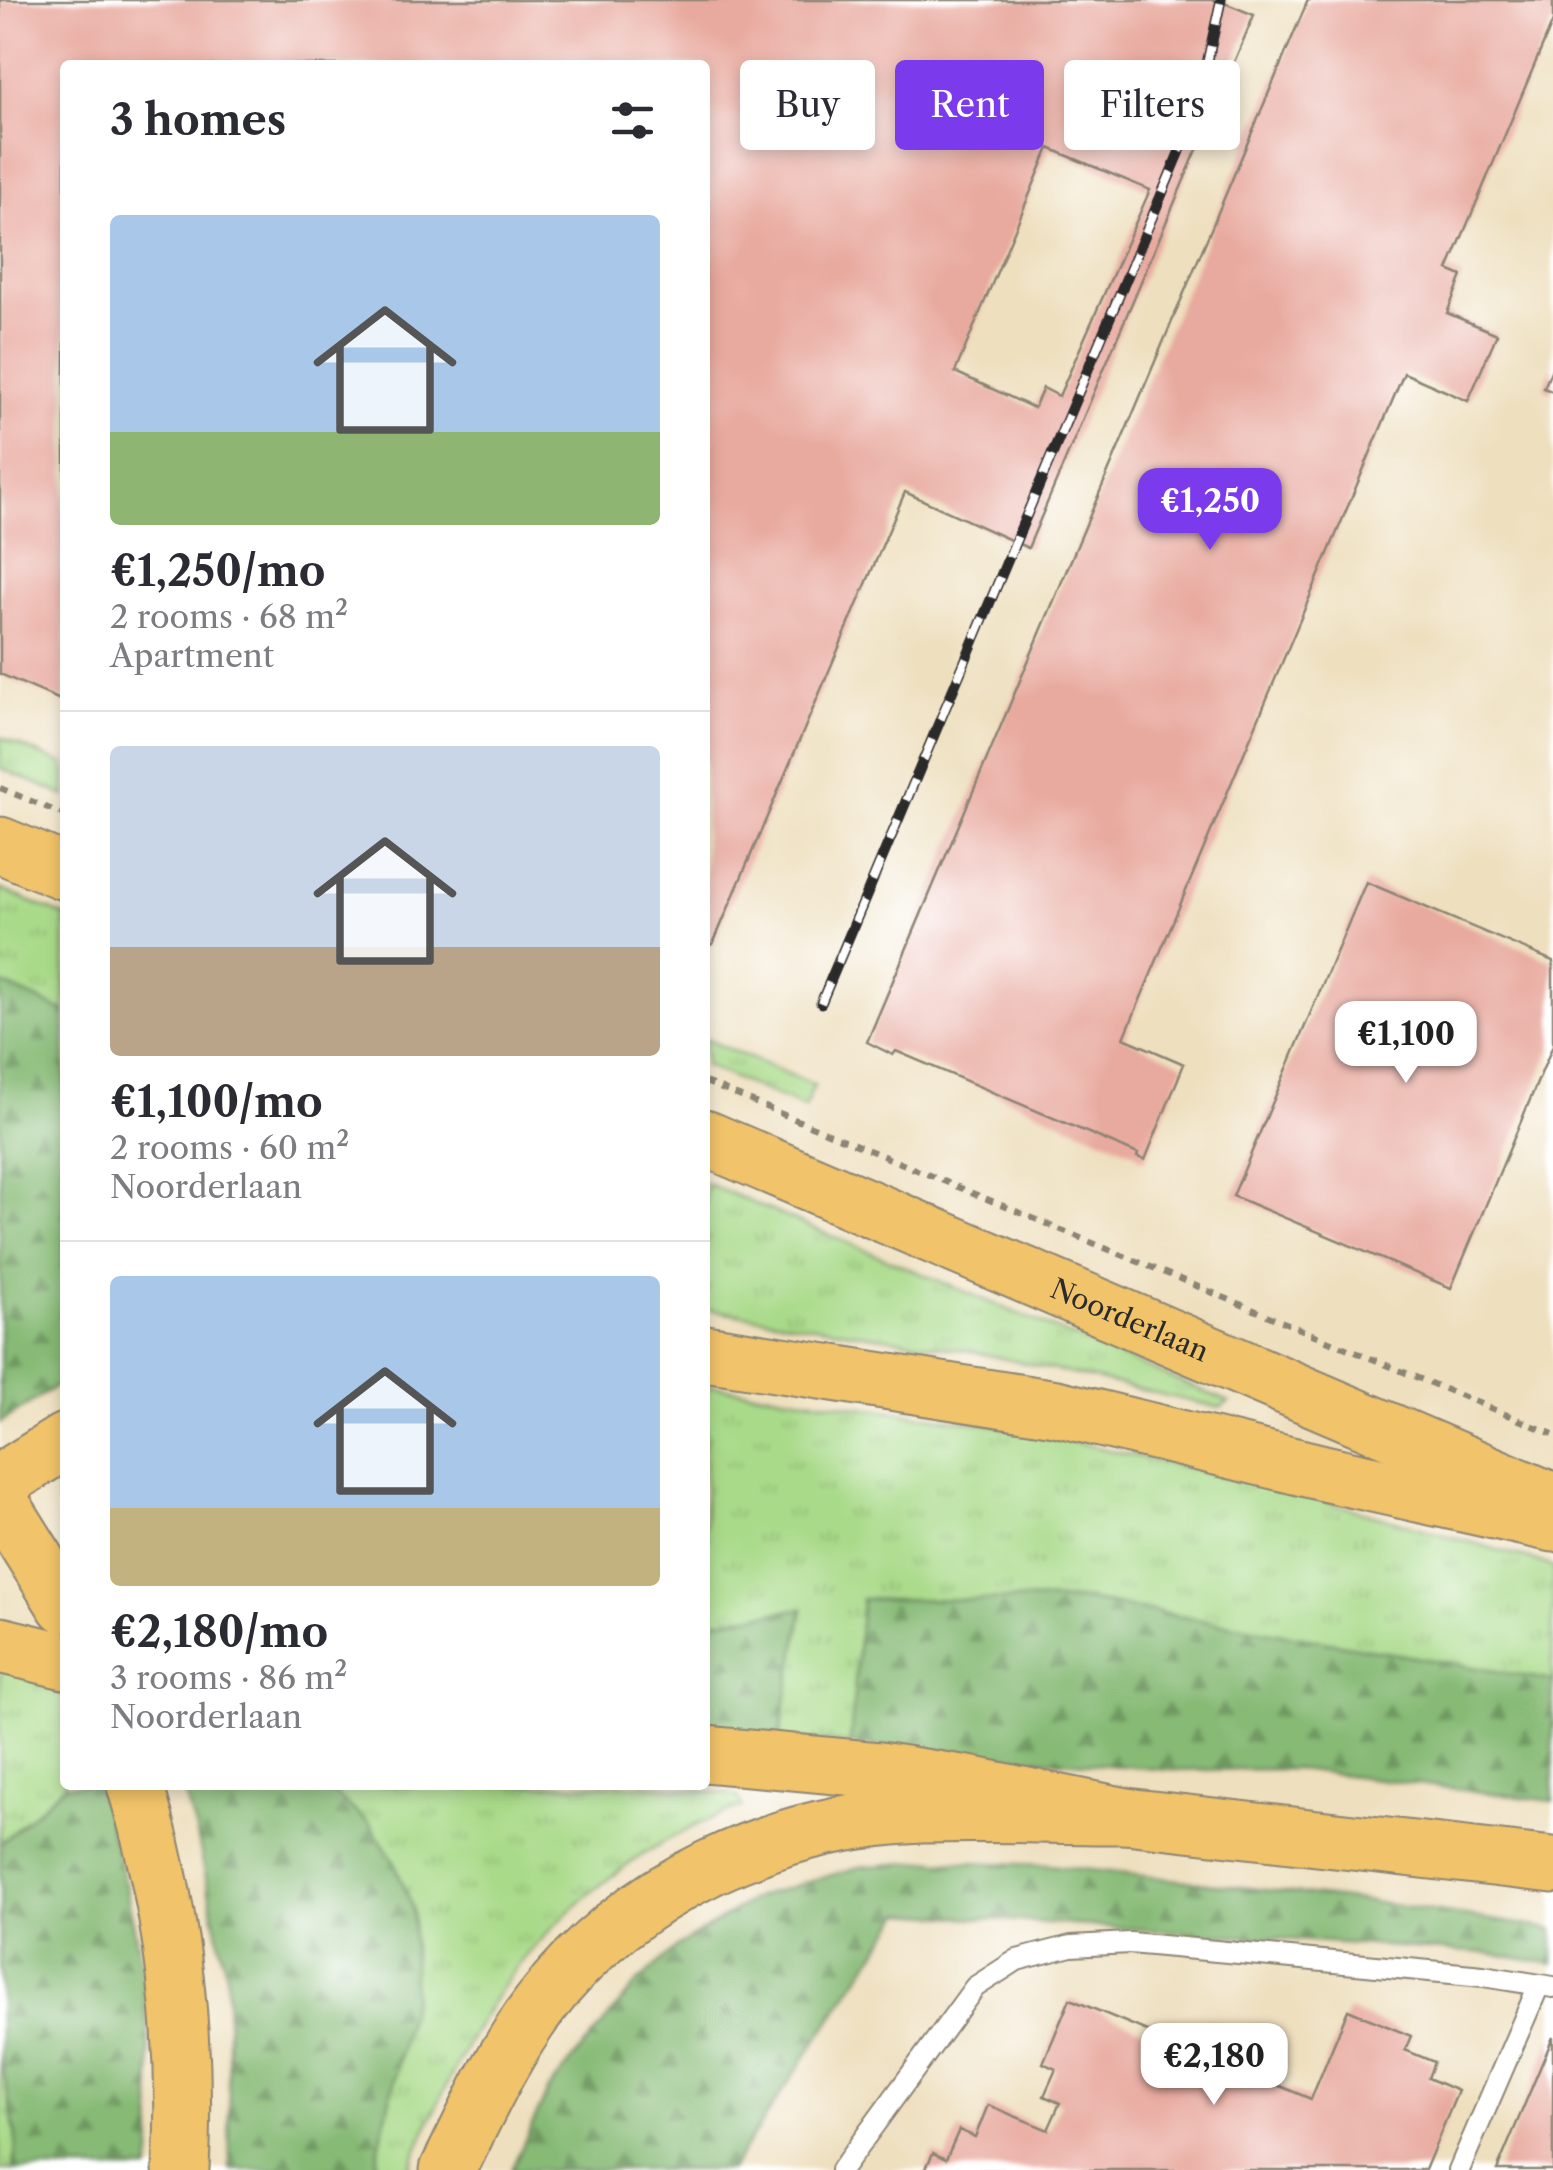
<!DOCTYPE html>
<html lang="en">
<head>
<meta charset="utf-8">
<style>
	body { margin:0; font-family:"Libre Caslon Text",serif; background:#f2f2f3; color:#2b2b33; height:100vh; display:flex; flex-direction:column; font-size:38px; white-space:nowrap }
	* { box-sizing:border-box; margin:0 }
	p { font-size:32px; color:#7c7c81 }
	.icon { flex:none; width:55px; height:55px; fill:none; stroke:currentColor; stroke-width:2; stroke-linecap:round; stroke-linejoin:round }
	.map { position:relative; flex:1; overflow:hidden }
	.drawer { position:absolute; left:60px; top:60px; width:650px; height:1730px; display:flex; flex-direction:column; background:#fff; border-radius:10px; box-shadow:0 5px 15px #0003 }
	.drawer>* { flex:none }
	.top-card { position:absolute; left:740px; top:60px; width:662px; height:90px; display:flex; gap:20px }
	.price { position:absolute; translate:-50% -85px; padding:0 22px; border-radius:20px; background:#fff; color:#222; font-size:32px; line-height:65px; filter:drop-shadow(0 2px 5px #0008) }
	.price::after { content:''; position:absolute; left:50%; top:60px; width:30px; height:22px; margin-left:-15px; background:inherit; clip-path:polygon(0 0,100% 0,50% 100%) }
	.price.active { background:#7c3aed; color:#fff }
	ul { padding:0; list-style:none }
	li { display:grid; align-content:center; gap:20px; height:530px; padding:0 50px }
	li+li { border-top:2px solid #e1e1e2 }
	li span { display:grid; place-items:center; height:310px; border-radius:10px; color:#555 }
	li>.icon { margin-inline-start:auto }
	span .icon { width:180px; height:180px; fill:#fffc; stroke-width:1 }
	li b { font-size:42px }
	h2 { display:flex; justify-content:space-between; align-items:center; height:120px; padding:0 50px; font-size:42px }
	.pill { padding:0 35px; border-radius:10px; background:#fff; box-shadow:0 5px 15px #0003; font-size:35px; line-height:90px }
	.pill.active { background:#7c3aed; color:#fff }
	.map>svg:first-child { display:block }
</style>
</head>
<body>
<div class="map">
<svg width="1553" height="2170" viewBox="0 0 1553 2170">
	<defs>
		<pattern id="grass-tufts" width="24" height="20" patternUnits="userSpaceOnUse" patternTransform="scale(2.5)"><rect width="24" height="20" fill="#a9da89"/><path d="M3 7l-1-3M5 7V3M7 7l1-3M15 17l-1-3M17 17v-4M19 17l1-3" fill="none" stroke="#92bb76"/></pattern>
		<pattern id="forest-firs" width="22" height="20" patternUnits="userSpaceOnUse" patternTransform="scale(2.5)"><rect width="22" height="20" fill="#86ba75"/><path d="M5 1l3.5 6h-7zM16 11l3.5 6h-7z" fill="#6e9760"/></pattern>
	</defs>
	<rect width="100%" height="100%" fill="#fff"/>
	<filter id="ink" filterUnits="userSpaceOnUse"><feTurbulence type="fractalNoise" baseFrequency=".01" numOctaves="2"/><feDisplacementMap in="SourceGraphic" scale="20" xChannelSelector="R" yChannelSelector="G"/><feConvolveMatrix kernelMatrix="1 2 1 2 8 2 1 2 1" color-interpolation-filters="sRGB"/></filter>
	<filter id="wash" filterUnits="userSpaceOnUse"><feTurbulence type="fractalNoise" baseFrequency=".0048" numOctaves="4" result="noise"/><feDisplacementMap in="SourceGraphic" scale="40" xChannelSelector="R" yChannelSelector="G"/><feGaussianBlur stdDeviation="2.25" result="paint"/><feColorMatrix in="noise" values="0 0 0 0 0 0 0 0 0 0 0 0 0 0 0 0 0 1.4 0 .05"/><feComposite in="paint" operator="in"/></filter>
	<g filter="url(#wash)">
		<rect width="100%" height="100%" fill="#eedfbe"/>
		<g fill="url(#grass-tufts)" stroke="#6a825a" stroke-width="2.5">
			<polygon points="0,737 65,765 65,796 0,768"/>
			<polygon points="0,889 65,916 65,1012 0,983"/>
			<polygon points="705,1039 814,1085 805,1108 705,1066"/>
			<polygon points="705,1183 1229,1402 1220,1408 971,1351 705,1309"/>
			<polygon points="705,1385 1013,1428 1289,1491 1537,1561 1553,1567 1553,1681 1086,1600 862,1600 850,1744 779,1739 802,1609 705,1622"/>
			<polygon points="0,1667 56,1683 65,1703 65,1785 0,1844"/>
			<path d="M 324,1785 L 648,1785 L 737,1795 L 742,1807 C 657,1835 581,1892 523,1960 C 476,2016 437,2103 408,2170 L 374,2170 L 413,1995 Z"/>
			<polygon points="0,2053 16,2138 14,2170 0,2170"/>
		</g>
		<g fill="url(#forest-firs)" stroke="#587250" stroke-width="2.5">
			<polygon points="0,983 65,1012 65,1380 0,1423"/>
			<polygon points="862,1599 1086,1600 1553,1681 1553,1801 1297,1769 1169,1770 850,1744"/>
			<polygon points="803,1609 779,1739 705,1729 705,1622"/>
			<path d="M 65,1785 L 96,1785 C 131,1886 149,1986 151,2093 C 151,2118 154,2145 149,2170 L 14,2170 L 16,2138 L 0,2053 L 0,1844 Z"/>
			<polygon points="182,1785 324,1785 370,1824 394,1862 413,1908 413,1995 374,2170 230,2170 227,1980 197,1834"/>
			<polygon points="933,1861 1048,1865 1372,1902 1553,1929 1553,1964 1486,1953 902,1913 730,2170 511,2170 549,2089 636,1984 678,1946 757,1897 859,1867"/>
		</g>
		<g id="blocks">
			<g fill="#e8a99e" fill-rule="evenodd">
				<path d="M 0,0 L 1217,0 L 1254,15 L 1028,548 L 905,492 L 713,944 L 705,947 L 705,65 L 65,65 L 65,702 L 0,674 ZM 1049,148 L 1150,190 L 1059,396 L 1043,388 L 1034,408 L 955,372 Z"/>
				<polygon points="1308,0 1553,0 1553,21 1448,270 1462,276 1447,313 1497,334 1468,401 1404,373 1124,1038 1184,1064 1145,1160 1137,1157 1138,1154 896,1051 893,1055 867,1042"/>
				<polygon points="1553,366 1553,392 1544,388"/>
				<polygon points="1366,882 1553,961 1553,1045 1451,1288 1233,1196"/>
				<polygon points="1070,1999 1311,2099 1348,2010 1411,2036 1405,2050 1434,2062 1428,2078 1458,2091 1425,2170 925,2170 933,2153 946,2159 959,2130 975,2137 988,2105 1048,2130 1060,2103 1044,2096 1056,2069 1043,2063"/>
				<polygon points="1553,2037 1553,2170 1497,2170"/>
			</g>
		</g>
	</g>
	<g filter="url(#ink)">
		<use href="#blocks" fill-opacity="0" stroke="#8c8574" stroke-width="2.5"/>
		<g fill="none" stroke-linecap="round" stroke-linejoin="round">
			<g stroke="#8c8574" stroke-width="24">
				<g id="service">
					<polyline points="841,2170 975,1987 1017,1960 1071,1946 1130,1943 1483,1976 1553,1987"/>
					<polyline points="1459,2170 1539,1985"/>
				</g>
			</g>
			<g stroke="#8c8574" stroke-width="59">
				<g id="primary">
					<polyline points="0,845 65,872"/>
					<path id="s1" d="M 705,1138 L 1553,1501"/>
				</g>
			</g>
			<g stroke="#8c8574" stroke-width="59">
				<g id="trunk">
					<polyline points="0,1645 65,1661"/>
					<polyline points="705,1754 879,1770 973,1785 1126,1816 1553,1865"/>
				</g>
			</g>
			<g stroke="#8c8574" stroke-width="59">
				<g id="motorway">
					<polyline points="705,1353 1056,1408 1328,1474 1553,1524"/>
					<polyline points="0,1482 65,1441"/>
					<polyline points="0,1501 65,1605"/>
					<path d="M 135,1785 C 174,1912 188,2038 181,2170"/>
					<path d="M 448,2170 C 476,2114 502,2055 540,2005 C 629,1887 775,1821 922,1815 C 990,1813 1058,1816 1126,1816"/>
				</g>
			</g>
			<g stroke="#8c8574" stroke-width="6" stroke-dasharray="8 8" stroke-linecap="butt">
				<polyline points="0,788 65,815"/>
				<polyline points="705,1082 1553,1434"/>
			</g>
			<use href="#service" stroke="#fff" stroke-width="20"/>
			<use href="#primary" stroke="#f1c36a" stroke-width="55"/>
			<use href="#trunk" stroke="#f1c36a" stroke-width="55"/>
			<use href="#motorway" stroke="#f1c36a" stroke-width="55"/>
			<g stroke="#2b2b2b" stroke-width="11">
				<polyline id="rail" points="821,1003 1180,151 1201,91 1221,0"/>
			</g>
			<use href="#rail" stroke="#fff" stroke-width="8" stroke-dasharray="22" stroke-linecap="butt"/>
		</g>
	</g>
	<g text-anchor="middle" stroke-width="9" stroke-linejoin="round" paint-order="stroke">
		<g font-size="28" fill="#2b2b2b" stroke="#fff">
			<text dy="10" stroke="none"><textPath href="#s1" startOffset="462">Noorderlaan</textPath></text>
		</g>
	</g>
</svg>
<b class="price active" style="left:1210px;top:553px">€1,250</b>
<b class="price" style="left:1406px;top:1086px">€1,100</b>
<b class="price" style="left:1214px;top:2108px">€2,180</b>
<div class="top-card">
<a class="pill">Buy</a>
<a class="pill active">Rent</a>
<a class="pill">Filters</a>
</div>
<section class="drawer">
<h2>3 homes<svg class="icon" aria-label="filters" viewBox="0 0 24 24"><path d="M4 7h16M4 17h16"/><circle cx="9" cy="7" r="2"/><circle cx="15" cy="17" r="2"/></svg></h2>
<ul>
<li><span style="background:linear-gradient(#a9c7e8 70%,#8fb573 0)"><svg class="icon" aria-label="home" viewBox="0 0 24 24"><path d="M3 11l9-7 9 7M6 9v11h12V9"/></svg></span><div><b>€1,250/mo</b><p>2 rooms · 68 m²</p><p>Apartment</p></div></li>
<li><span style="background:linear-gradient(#c9d6e8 65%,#b9a48a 0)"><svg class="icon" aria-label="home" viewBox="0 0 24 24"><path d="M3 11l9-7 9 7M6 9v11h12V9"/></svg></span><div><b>€1,100/mo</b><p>2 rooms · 60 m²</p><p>Noorderlaan</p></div></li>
<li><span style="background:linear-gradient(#a9c7e8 75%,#c2b280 0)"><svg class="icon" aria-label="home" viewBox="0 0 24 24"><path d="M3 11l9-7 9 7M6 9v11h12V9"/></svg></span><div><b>€2,180/mo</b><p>3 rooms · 86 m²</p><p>Noorderlaan</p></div></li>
</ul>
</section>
</div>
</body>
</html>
